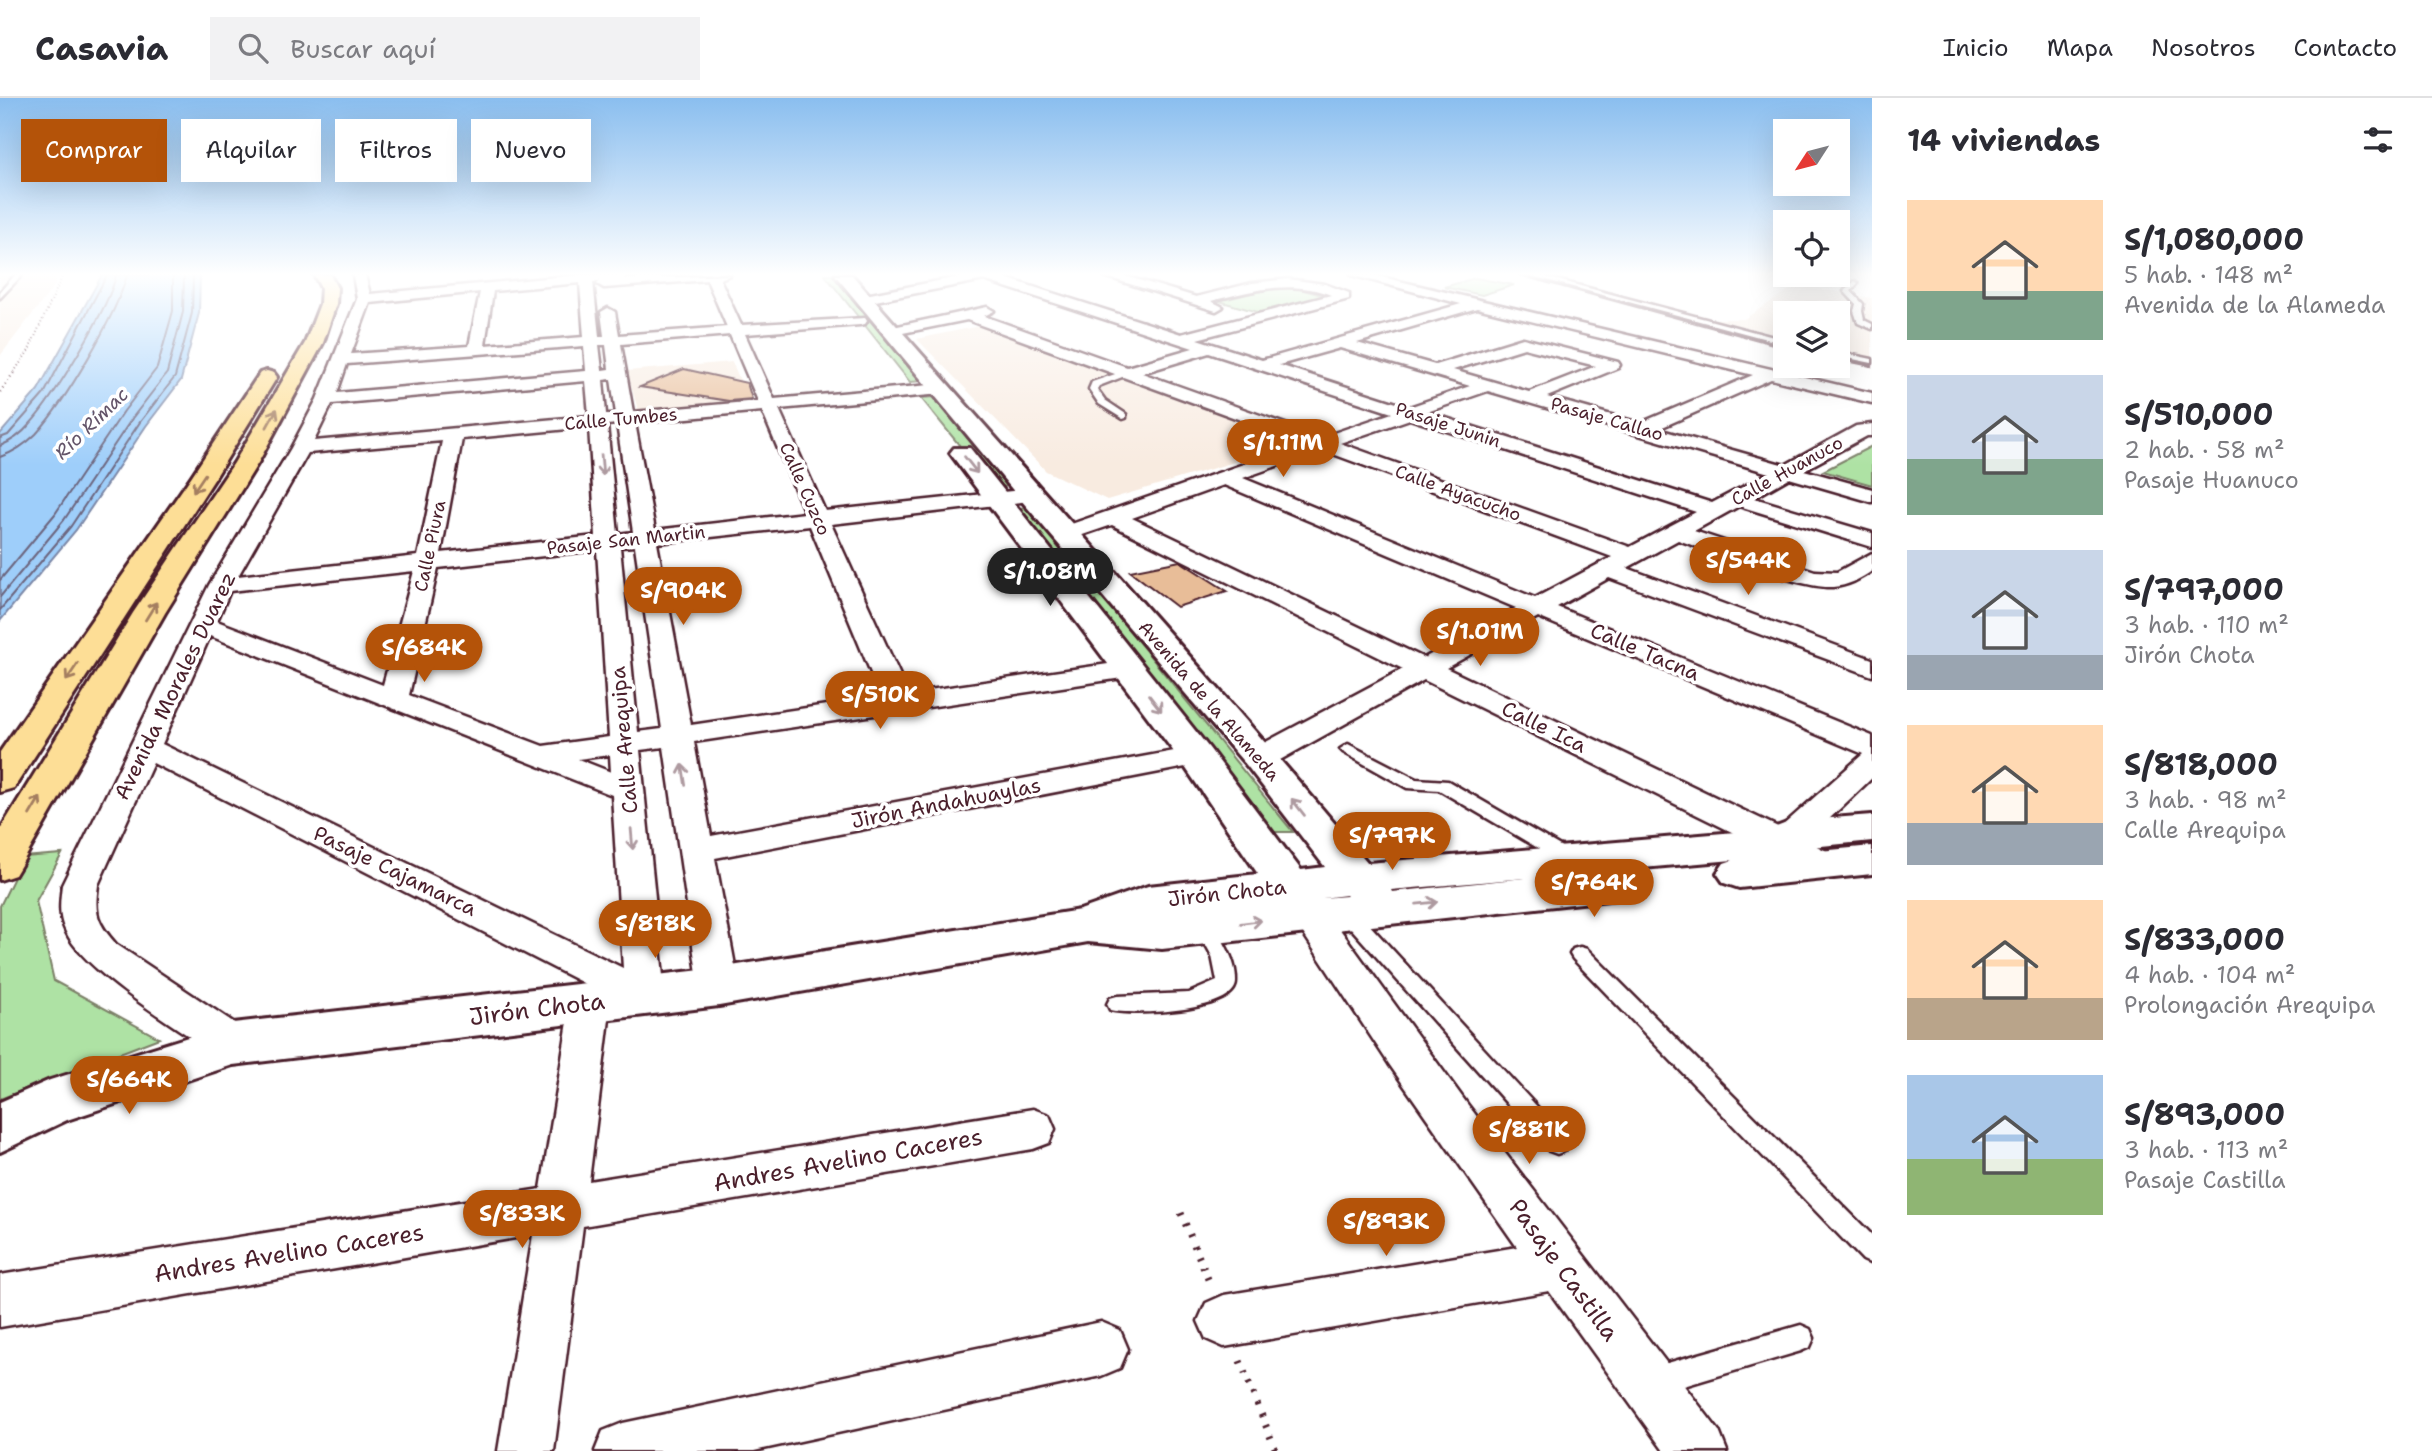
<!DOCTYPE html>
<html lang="es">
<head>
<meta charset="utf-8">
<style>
	body { margin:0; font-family:"Shantell Sans",sans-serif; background:#f2f2f3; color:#2b2b33; height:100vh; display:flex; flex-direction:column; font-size:26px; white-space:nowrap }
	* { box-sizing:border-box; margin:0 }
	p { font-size:23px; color:#7c7c81 }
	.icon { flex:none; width:38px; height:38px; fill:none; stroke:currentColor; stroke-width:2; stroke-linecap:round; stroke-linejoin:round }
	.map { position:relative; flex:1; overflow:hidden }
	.details { display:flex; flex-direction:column; background:#fff; width:560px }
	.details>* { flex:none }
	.hud { position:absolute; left:21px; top:21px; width:665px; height:63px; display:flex; gap:14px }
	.needle { width:46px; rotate:234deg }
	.fabs { position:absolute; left:1773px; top:21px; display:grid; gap:14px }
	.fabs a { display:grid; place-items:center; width:77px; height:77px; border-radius:0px; background:#fff; box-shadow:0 7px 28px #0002; font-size:35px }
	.price { position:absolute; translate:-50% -60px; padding:0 16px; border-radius:24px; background:#b45309; color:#fff; font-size:23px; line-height:46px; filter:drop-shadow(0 2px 4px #0008) }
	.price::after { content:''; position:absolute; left:50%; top:42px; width:21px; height:16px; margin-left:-10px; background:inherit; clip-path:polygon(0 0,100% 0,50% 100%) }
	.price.current { background:#222; color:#fff }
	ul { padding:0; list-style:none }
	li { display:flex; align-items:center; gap:21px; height:175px; padding:0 35px }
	li span { display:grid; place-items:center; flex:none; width:196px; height:140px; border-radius:0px; color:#555 }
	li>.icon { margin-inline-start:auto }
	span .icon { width:84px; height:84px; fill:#fffc; stroke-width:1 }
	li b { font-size:30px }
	h2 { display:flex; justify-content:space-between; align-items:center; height:84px; padding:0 35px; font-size:30px }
	.pill { padding:0 24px; border-radius:0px; background:#fff; box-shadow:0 7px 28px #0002; font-size:24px; line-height:63px }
	.pill.current { background:#b45309; color:#fff }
	header { display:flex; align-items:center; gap:42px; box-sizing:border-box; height:98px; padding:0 35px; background:#fff; border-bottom:2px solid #e1e1e2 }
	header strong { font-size:33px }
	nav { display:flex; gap:38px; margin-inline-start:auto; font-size:24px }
	.search { width:490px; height:63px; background:#f2f2f3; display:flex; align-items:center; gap:18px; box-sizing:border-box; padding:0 24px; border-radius:0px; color:#7c7c81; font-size:26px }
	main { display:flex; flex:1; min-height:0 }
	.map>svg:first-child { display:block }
</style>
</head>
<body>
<header>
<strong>Casavia</strong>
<div class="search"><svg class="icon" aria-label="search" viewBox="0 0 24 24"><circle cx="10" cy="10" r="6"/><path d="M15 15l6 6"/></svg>Buscar aquí</div>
<nav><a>Inicio</a><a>Mapa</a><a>Nosotros</a><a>Contacto</a></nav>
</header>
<main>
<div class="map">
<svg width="1872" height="1353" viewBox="0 0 1872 1353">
	<rect width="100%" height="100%" fill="#fff"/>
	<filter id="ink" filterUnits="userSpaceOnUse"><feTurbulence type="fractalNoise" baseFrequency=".0143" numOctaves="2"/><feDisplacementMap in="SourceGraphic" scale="14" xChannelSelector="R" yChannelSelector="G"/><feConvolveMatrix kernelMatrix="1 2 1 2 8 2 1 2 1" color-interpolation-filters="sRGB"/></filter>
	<g filter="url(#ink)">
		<g fill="#f8ebe0">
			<polygon points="0,177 56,177 55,187 0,258"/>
			<polygon points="1797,187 1872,200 1872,259 1838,251 1838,215 1785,215 1785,239 1713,221 1744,221"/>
			<polygon points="984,227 1298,345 1107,402 1046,373 917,241"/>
			<polygon points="732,264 749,302 638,312 627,273"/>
		</g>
		<g fill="#aee2a4" stroke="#7c8068" stroke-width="2">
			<polygon points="825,177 835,177 924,283 910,284"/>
			<polygon points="1475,180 1514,187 1482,197 1444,189"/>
			<polygon points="1285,187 1329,199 1261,215 1219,203"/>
			<polygon points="936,299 1010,388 994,390 921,300"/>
			<polygon points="1872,348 1872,387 1823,373"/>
			<polygon points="1029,409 1293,734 1274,734 1008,411"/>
			<polygon points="62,756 36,803 54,883 159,940 0,1001 0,808 24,759"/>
		</g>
		<polygon fill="#9ecefa" stroke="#7c88a7" stroke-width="2" points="102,177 200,177 199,215 181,282 146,328 76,432 0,523 0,336 38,292"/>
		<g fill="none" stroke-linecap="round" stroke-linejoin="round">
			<g stroke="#6c657e" stroke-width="2">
				<polyline points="0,340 8,337 44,296 107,177"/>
				<path d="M 0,348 C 12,343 21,337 30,326 C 53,301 110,208 116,177"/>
				<path d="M 0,359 C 14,354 25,347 36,336 C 65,304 116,218 127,177"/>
				<polyline points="0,482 55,416 124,313 157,270 173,213 173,177"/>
				<polyline points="0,499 64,422 133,319 167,275 183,214 184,177"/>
				<polyline points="0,512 71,428 140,324 175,279 192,215 193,177"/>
			</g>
		</g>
		<g fill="#e8bd98" stroke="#4a1f2b" stroke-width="2">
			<polygon points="684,271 747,285 752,301 729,303 640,289"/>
			<polygon points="1180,463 1186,467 1227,493 1177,509 1130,473"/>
		</g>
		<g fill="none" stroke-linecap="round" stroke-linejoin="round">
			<g stroke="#4a1f2b" stroke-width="5">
				<g id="service">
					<polygon points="15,177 22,177 0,200 0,194"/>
					<polygon points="1528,177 1539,177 1785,242 1785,246"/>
					<polygon points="1855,183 1858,185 1851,193 1863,206 1862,213 1864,222 1872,226 1872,231 1858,225 1854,213 1856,206 1844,193"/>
					<polygon points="1838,254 1872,261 1872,265 1838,258"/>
					<polygon points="1127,272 1130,272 1130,276 1099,288 1097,291 1105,302 1126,316 1126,320 1123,321 1099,306 1089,291 1092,284"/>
					<polygon points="1348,646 1416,681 1448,683 1572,755 1575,759 1572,763 1560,763 1439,692 1407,690 1343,654 1340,651"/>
					<polygon points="1348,808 1354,810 1565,1039 1568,1046 1565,1053 1557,1056 1549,1053 1342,820 1339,815 1342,810"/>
					<path d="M 1205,822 L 1212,824 C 1222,842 1237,862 1236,884 C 1236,914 1131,918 1110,912 L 1107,906 L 1110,900 L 1117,898 L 1189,895 L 1217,883 L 1212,858 L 1196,829 L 1198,824 Z"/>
					<polygon points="1580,849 1587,851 1872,1137 1872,1166 1863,1162 1573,861 1570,856 1573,851"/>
					<polygon points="1801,1227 1810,1231 1814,1240 1810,1249 1801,1253 1657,1296 1647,1292 1643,1282 1647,1272 1657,1268"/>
				</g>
			</g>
			<g stroke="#4a1f2b" stroke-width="5">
				<g id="minor">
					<path d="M 353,177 L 365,177 L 370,196 L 579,177 L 629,177 L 624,181 L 730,177 L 720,181 L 741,227 L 865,220 L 867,223 L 865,226 L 860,227 L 745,236 L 774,301 L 941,286 L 950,291 L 941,296 L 779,311 L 825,413 L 1030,391 L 1037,393 L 1041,397 L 1037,401 L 1030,403 L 831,426 L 908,595 L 1129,563 L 1139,565 L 1143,571 L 1139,577 L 1129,579 L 694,644 L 711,738 L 1196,649 L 1207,651 L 1211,658 L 1207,665 L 1196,667 L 715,760 L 739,889 L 733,900 L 719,904 L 705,900 L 699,889 L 664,649 L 640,652 L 665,898 L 659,909 L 645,913 L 607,897 L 611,905 L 589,1083 L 1033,1011 L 1049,1017 L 1055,1031 L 1049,1045 L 1033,1051 L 583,1128 L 554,1353 L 498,1353 L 533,1137 L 0,1229 L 0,1177 L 541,1091 L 571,905 L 577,894 L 595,891 L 153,665 L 98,787 C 94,816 97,824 116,846 L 248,934 L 254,946 L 248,958 L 233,963 L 218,958 C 179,930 85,875 66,834 C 58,818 60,804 62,787 L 209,487 L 291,350 L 317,301 L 357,201 ZM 707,182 L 727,229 L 619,237 L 615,214 L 608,210 L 601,214 L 604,238 L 599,238 L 593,184 L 600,183 L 597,186 L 604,190 ZM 580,185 L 584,239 L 485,247 L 493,193 ZM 480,194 L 469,248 L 351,256 L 370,205 ZM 730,237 L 758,303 L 633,314 L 621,246 ZM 599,247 L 606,247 L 609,271 L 602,272 ZM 584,248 L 586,273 L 337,295 L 347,266 ZM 611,281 L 616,316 L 606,316 L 603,282 ZM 586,283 L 589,318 L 314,343 L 332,306 ZM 762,313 L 805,415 L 655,432 L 635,325 ZM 617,326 L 633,434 L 618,436 L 607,327 ZM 589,329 L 596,438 L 441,455 L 462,341 ZM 442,343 L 418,458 L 238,478 L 308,355 ZM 810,428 L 881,599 L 691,627 L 657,445 ZM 635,448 L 662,631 L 638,634 L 620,449 ZM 597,452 L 609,639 L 543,648 L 409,597 L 438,470 ZM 414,473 L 383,587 L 217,523 L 230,493 ZM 210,538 L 612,697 L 623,870 L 162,646 ZM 610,657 L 611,674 L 578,661 Z"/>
					<path d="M 969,177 L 996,177 L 1181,236 L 1331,197 C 1291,181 1250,193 1211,203 L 1223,209 L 1216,213 L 1101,177 L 1122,177 L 1196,199 L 1252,185 L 1288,181 L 1325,186 L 1349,195 L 1349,201 L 1197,241 L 1262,262 L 1461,206 L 1351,177 L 1374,177 L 1872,295 L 1872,305 L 1771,281 L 1658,331 L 1785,367 L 1856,328 L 1872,326 L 1872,338 L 1867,338 L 1804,372 L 1872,391 L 1872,404 L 1789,380 L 1754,400 L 1872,435 L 1872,449 L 1739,408 L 1694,433 L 1815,473 L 1837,474 L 1872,455 L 1872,473 C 1860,481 1848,488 1833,489 C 1796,490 1715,455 1678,442 L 1627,470 L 1872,561 L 1872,578 L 1609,480 L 1557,509 L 1872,638 L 1872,680 L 1806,743 L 1837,758 L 1842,766 L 1837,774 L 1825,778 L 1813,774 L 1424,582 L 1271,667 L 1260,669 L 1249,667 L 1245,660 L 1249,653 L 1403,571 L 1112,427 L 1065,443 L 1057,441 L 1054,436 L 1057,431 L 1304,345 L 967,222 L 893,237 L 886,233 L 893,229 L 987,209 L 994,213 L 984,218 L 1127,269 L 1193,250 L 984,182 L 865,205 L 858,201 L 865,197 ZM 1477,210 L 1753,277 L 1640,325 L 1547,299 L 1618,270 L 1620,267 L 1618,264 L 1523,240 L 1435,267 L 1357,245 ZM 1340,250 L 1470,288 L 1409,309 L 1279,267 ZM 1524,250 L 1596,268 L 1529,294 L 1453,272 ZM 1209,255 L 1392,315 L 1322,339 L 1142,275 ZM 1488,293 L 1769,375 L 1712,405 L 1427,314 ZM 1410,321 L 1696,414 L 1630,449 L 1340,345 ZM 1322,352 L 1612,459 L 1535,500 L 1243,380 ZM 1224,387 L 1516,510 L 1424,560 L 1132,420 ZM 1538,519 L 1861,655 L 1863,656 L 1780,730 L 1446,570 Z"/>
					<polygon points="1310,804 1323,808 1468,1007 1719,1333 1727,1353 1664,1353 1549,1193 1224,1249 1206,1241 1198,1223 1206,1205 1224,1197 1517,1149 1389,966 1297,826 1292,817 1297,808"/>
					<polygon points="1101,1224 1120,1232 1128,1251 1120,1270 1101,1278 754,1353 595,1353 603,1333 623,1325"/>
				</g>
			</g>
			<g stroke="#4a1f2b" stroke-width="6">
				<path id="tertiary" d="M 835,177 L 852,177 C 1023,373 1200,565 1368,765 L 1771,731 L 1792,723 L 1872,717 L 1872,743 L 1801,750 L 1788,756 L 1872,748 L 1872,776 L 1739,790 L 1724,785 L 1717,775 L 1724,765 L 1733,762 L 1631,771 L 1642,774 L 1649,785 L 1642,796 L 1627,800 L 1162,851 L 1088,844 L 719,908 L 233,967 L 67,1022 L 0,1054 L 0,1004 L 50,982 L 233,925 L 719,870 L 1080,812 L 1148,788 L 1258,776 L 1183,666 L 950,355 L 954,350 L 970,350 L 1209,650 L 1301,772 L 1325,769 L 1247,668 L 1021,402 ZM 1525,780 L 1392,794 L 1391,792 ZM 1346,797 L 1347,798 L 1322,800 Z"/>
			</g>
			<g stroke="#4a1f2b" stroke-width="6">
				<g id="trunk">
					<polygon points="314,177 330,177 337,190 336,206 323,245 258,365 165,515 21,767 15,777 0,782 0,732 133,515 234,365 305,245 320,206 321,190"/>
					<polygon points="267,273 274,275 277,279 215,380 14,690 0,694 0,654 191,379 260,275"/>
				</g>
			</g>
			<polyline stroke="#4a1f2b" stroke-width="2" stroke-dasharray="1 2.5" stroke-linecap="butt" points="14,274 28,254 63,177"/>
			<polyline stroke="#4a1f2b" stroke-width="2.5" stroke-dasharray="1 3.5" stroke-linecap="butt" points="0,294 15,273"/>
			<g stroke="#4a1f2b" stroke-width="7" stroke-dasharray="2.5 9" stroke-linecap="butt">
				<polyline points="1181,1115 1210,1186"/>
				<polyline points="1240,1263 1276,1353"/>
			</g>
			<use href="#service" fill="#fff" fill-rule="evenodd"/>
			<use href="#minor" fill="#fff" fill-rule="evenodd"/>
			<use href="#tertiary" fill="#fff" fill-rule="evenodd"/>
			<use href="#trunk" fill="#fdde96" fill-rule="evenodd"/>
			<g stroke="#4a1f2b" stroke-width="2.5">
				<polyline points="1520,177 1785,249"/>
				<polyline points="1838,261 1872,268"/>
			</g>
		</g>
		<defs><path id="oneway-shaft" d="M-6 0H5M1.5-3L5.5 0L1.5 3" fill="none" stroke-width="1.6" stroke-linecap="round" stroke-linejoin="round" transform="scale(1.75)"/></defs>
		<g stroke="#a47e60">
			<use href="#oneway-shaft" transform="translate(272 320) rotate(-61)"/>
			<use href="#oneway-shaft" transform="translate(199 385) rotate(124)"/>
			<use href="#oneway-shaft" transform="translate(151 513) rotate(-58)"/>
			<use href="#oneway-shaft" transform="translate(72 574) rotate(124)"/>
			<use href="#oneway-shaft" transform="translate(35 708) rotate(-59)"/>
		</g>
		<g stroke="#ae9aa0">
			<use href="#oneway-shaft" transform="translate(602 367) rotate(85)"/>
			<use href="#oneway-shaft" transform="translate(971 367) rotate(52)"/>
			<use href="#oneway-shaft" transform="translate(1155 605) rotate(52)"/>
			<use href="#oneway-shaft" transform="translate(684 677) rotate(-99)"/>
			<use href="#oneway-shaft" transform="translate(1298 709) rotate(-128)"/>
			<use href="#oneway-shaft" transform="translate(632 741) rotate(85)"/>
			<use href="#oneway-shaft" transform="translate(1427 805) rotate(-6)"/>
			<use href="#oneway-shaft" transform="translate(1251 824) rotate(-7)"/>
		</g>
	</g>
	<linearGradient id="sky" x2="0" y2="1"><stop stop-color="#8abeef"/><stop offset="0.48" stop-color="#fff"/><stop offset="1" stop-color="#fff" stop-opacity="0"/></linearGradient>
	<rect width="1872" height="367" fill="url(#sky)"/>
	<g text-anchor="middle" stroke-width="7" stroke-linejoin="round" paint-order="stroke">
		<g font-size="18" fill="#4a1f2b" stroke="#fff">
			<text transform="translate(621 321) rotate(-5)" y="6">Calle Tumbes</text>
			<text transform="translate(1607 321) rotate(16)" y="6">Pasaje Callao</text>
			<text transform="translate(1448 327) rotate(18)" y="6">Pasaje Junin</text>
			<text transform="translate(1787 373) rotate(-29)" y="6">Calle Huanuco</text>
			<text transform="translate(805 391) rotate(66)" y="6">Calle Cuzco</text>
			<text transform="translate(1458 395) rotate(20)" y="6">Calle Ayacucho</text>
			<text transform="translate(626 442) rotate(-6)" y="6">Pasaje San Martin</text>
			<text transform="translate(430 448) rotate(-78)" y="6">Calle Piura</text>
			<text transform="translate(1209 603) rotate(49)" y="6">Avenida de la Alameda</text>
		</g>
		<g font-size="19" font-style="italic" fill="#635469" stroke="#fff">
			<text transform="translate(91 325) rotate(-44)" y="7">Río Rímac</text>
		</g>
		<g font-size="21" fill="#4a1f2b" stroke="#fff">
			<text transform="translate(1645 554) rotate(23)" y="7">Calle Tacna</text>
			<text transform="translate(175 588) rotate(-64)" y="7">Avenida Morales Duarez</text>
			<text transform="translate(1544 629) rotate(26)" y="7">Calle Ica</text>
			<text transform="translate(624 642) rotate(-95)" y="7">Calle Arequipa</text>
			<text transform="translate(946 705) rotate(-11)" y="7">Jirón Andahuaylas</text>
			<text transform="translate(395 773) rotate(26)" y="7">Pasaje Cajamarca</text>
			<text transform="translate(1227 795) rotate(-6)" y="7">Jirón Chota</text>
		</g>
		<g font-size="24" fill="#4a1f2b" stroke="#fff">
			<text transform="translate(537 911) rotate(-7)" y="8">Jirón Chota</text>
			<text transform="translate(848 1062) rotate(-10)" y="8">Andres Avelino Caceres</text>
			<text transform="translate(289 1155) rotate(-9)" y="8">Andres Avelino Caceres</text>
			<text transform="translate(1564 1172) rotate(54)" y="8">Pasaje Castilla</text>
		</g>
	</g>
</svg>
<div class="fabs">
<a><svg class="needle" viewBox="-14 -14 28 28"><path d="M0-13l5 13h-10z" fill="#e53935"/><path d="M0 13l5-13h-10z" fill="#7c7c81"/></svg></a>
<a><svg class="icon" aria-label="locate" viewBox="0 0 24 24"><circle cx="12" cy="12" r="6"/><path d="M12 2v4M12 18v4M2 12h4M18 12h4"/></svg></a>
<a><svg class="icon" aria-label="layers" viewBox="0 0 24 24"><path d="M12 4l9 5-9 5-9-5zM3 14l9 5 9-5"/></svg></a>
</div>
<b class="price" style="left:1283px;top:381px">S/1.11M</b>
<b class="price" style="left:1748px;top:499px">S/544K</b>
<b class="price current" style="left:1050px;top:510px">S/1.08M</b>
<b class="price" style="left:683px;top:529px">S/904K</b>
<b class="price" style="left:1480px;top:570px">S/1.01M</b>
<b class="price" style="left:424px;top:586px">S/684K</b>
<b class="price" style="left:880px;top:633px">S/510K</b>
<b class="price" style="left:1392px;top:774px">S/797K</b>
<b class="price" style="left:1594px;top:821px">S/764K</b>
<b class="price" style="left:655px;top:862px">S/818K</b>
<b class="price" style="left:129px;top:1018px">S/664K</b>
<b class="price" style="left:1529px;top:1068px">S/881K</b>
<b class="price" style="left:522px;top:1152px">S/833K</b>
<b class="price" style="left:1386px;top:1160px">S/893K</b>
<div class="hud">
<a class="pill current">Comprar</a>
<a class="pill">Alquilar</a>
<a class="pill">Filtros</a>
<a class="pill">Nuevo</a>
</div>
</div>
<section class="details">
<h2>14 viviendas<svg class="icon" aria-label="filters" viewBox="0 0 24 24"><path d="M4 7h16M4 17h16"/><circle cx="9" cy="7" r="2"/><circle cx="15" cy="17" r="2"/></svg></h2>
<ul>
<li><span style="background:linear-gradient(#ffd9b3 65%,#7fa58c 0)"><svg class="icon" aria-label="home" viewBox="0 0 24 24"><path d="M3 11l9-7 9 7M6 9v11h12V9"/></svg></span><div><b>S/1,080,000</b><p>5 hab. · 148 m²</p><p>Avenida de la Alameda</p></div></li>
<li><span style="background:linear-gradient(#c9d6e8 60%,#7fa58c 0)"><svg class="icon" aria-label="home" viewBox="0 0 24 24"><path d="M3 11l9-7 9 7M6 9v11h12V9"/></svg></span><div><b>S/510,000</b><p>2 hab. · 58 m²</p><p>Pasaje Huanuco</p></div></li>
<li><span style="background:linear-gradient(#c9d6e8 75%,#9aa5b1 0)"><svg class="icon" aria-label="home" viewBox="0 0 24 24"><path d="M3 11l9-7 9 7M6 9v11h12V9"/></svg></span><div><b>S/797,000</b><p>3 hab. · 110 m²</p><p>Jirón Chota</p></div></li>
<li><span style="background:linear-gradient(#ffd9b3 70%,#9aa5b1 0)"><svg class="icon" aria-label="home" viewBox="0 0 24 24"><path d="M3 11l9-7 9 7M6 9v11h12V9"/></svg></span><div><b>S/818,000</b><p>3 hab. · 98 m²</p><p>Calle Arequipa</p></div></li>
<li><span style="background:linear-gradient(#ffd9b3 70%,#b9a48a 0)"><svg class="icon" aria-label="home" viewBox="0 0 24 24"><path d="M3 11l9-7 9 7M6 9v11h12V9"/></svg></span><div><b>S/833,000</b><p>4 hab. · 104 m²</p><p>Prolongación Arequipa</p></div></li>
<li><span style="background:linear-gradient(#a9c7e8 60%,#8fb573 0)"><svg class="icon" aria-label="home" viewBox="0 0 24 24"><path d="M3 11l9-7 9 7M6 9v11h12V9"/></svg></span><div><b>S/893,000</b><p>3 hab. · 113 m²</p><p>Pasaje Castilla</p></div></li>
</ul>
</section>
</main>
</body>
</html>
